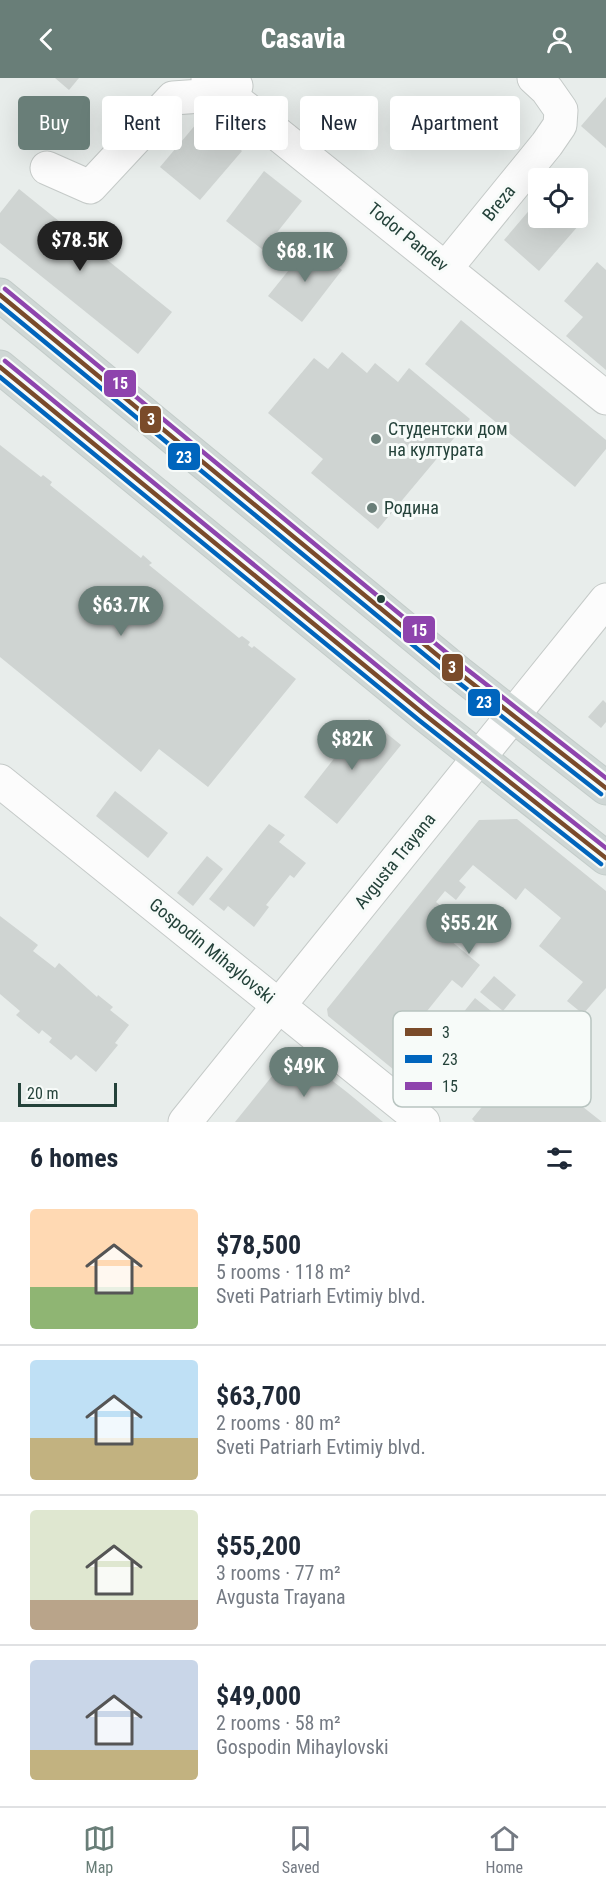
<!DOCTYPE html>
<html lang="en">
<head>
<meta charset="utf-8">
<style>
	body { margin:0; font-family:"Roboto Condensed",sans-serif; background:#f6f6f7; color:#1f2937; height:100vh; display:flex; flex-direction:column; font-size:22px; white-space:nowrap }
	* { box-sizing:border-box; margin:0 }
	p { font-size:20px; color:#747a83 }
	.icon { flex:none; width:33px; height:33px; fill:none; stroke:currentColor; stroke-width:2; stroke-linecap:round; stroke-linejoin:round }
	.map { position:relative; height:1044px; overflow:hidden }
	.side { display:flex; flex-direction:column; background:#fff; flex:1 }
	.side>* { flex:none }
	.top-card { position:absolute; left:18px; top:18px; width:570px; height:54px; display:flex; gap:12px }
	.controls { position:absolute; left:528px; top:90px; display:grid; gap:12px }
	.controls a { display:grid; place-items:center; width:60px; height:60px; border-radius:6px; background:#fff; box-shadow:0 6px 24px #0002; font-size:30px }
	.scale { position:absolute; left:18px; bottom:15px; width:99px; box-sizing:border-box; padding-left:6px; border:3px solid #24423a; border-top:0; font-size:16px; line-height:21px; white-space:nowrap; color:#24423a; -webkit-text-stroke:4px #f7fbf9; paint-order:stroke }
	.price { position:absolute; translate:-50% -51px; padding:0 14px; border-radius:21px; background:#697e78; color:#fff; font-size:20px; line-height:39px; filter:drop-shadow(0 2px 3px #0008) }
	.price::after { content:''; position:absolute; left:50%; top:36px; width:18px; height:14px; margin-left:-9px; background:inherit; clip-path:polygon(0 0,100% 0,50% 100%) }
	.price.selected { background:#222; color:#fff }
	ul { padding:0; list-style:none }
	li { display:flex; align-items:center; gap:18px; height:150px; padding:0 30px }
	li+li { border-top:2px solid #e0e1e3 }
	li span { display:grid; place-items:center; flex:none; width:168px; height:120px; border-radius:6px; color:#555 }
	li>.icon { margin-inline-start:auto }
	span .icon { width:72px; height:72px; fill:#fffc; stroke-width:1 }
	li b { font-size:26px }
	h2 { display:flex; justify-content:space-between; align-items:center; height:72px; padding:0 30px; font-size:26px }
	.tag { padding:0 21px; border-radius:6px; background:#fff; box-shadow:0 6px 24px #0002; font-size:21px; line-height:54px }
	.tag.selected { background:#697e78; color:#fff }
	header { display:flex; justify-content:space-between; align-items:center; height:78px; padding:0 30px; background:#697e78; color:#fff; font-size:27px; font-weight:800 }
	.dock { display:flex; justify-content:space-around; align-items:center; height:84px; border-top:2px solid #e0e1e3; background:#fff; font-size:16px; color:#747a83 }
	.dock a { display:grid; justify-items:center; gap:3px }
	.dock .selected { color:#697e78 }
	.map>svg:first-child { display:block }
</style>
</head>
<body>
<header><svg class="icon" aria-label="back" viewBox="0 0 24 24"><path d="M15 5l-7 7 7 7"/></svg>Casavia<svg class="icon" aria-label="person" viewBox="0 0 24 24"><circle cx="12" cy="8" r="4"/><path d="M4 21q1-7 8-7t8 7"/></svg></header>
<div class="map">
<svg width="606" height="1044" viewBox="0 0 606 1044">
	<rect width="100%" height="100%" fill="#e8edeb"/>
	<g fill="#cfd4d2">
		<polygon points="55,0 79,0 69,12"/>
		<polygon points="606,19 606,70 581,48"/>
		<polygon points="202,39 242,73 200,122 160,89"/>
		<polygon points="264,93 302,123 263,172 226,143"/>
		<polygon points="19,111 172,234 138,276 0,165 0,135"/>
		<polygon points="538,122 538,140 570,140 579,147 539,193 504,162"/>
		<polygon points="309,167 342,192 302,244 268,218"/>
		<polygon points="597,184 606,192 606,292 566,258 583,239 564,223"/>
		<polygon points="461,242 606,362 606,371 575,409 425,286"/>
		<polygon points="342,274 367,295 375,285 398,304 409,290 470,341 378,451 311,395 323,381 268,335 314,280 328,291"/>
		<polygon points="0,367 41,399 43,397 52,404 50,407 141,480 143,477 152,485 149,487 239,560 242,558 250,564 248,567 252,570 254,568 296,601 208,709 159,671 141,694 0,579"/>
		<polygon points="603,622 606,625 606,644 601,650 588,639"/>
		<polygon points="369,641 401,667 337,746 304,719 354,655 355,657"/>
		<polygon points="115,713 168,755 148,780 96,738"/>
		<polygon points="517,741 606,813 606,910 583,936 567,923 583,904 539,868 561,840 525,810 516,822 473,787 459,803 466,809 456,822 445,813 436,824 446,832 433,848 480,887 462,910 452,902 415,948 432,961 427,968 432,973 475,920 506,945 455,1009 437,995 421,1014 328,938 327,931 479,742"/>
		<polygon points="269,746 285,757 279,764 306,785 294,800 290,797 266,827 269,829 254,849 228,828 224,833 209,821"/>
		<polygon points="207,778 223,791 193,828 177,815"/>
		<polygon points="0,838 38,867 33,873 55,890 59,885 97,919 98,917 113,929 110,932 129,947 115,965 118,967 96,994 76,977 71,982 49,964 52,960 42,952 39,956 16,937 20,933 0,916"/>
		<polygon points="494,898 516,917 503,933 480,914"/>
		<polygon points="293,972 348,1015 383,1044 235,1044"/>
		<polygon points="522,980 559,1010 602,1044 475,1044 472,1041"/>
	</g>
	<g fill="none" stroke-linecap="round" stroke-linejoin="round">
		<g stroke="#c5cac8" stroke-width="35">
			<g id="minor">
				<polyline points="208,0 606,320"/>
				<polyline points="47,90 90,109 173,20 230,16 236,8"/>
				<polyline points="446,190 547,66 560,47 561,32 547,12 534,0"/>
				<polyline points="0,703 423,1044"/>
				<polyline points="185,1044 606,522"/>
			</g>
		</g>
		<g stroke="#c3ccc9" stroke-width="35">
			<g id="major">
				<polyline points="0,217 459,595 606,710"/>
				<polyline points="0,289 425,637 606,780"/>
			</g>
		</g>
		<use href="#minor" stroke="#fcfcfc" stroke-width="33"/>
		<use href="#major" stroke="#cfd7d5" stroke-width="33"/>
		<g stroke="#f7fbf9" stroke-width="9">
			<g id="bus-1">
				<polyline points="0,217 459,595 606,710"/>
				<polyline points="0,289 425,637 606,780"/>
			</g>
		</g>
		<g stroke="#f7fbf9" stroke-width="9">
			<g id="bus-2">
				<polyline points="0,227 454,601 601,716"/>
				<polyline points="0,299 420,643 601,786"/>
			</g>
		</g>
		<g stroke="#f7fbf9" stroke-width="9">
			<g id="bus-3">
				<polyline points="5,211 464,589 606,700"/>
				<polyline points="5,283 430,631 606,770"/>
			</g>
		</g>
		<use href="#bus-1" stroke="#7a4b2a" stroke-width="4.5"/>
		<use href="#bus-2" stroke="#0065bd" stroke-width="4.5"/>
		<use href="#bus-3" stroke="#8e44ad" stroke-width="4.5"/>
	</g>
	<g fill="#697e78" stroke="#f7fbf9" stroke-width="2">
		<circle cx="376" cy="361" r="6"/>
		<circle cx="372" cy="430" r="6"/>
	</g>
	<circle fill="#24423a" stroke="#f7fbf9" stroke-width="2" cx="381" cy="521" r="5"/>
	<g text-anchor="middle" stroke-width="6" stroke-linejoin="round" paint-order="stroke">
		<g font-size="18" fill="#24423a" stroke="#f7fbf9">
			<text transform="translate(499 125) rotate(-51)" y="6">Breza</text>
			<text transform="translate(408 159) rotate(39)" y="6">Todor Pandev</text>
			<text transform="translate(395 783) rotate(-51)" y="6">Avgusta Trayana</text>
			<text transform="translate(212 873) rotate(39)" y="6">Gospodin Mihaylovski</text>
		</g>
		<g font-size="18" fill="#24423a" stroke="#f7fbf9" text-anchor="start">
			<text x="388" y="357">Студентски дом<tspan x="388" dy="21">на културата</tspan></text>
			<text x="384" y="436">Родина</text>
		</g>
	</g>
	<rect x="393" y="933" width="198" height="96" rx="9" fill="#f7fbf9" stroke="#b8c4c0" stroke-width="1.5"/>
	<rect x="405" y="950" width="27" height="8" fill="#7a4b2a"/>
	<rect x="405" y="977" width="27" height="8" fill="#0065bd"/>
	<rect x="405" y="1004" width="27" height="8" fill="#8e44ad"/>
	<g font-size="16" fill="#24423a">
		<text x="442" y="960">3</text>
		<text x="442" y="987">23</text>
		<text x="442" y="1014">15</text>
	</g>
	<g stroke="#f7fbf9" stroke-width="2">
		<rect x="103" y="291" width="34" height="29" rx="6" fill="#8e44ad"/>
		<rect x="139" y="327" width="23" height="29" rx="6" fill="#7a4b2a"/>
		<rect x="167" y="364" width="34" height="29" rx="6" fill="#0065bd"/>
		<rect x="402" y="537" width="34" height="29" rx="6" fill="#8e44ad"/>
		<rect x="441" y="575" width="23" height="29" rx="6" fill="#7a4b2a"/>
		<rect x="467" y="610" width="34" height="29" rx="6" fill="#0065bd"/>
	</g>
	<g font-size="16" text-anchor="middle" font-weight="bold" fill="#fff">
		<text x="120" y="311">15</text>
		<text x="151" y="347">3</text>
		<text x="184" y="385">23</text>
		<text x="419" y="558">15</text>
		<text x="452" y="595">3</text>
		<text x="484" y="630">23</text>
	</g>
</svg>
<div class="controls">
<a><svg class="icon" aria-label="locate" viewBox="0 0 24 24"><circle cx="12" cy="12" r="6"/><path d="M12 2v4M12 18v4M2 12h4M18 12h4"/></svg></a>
</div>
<div class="scale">20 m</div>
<b class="price selected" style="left:80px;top:194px">$78.5K</b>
<b class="price" style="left:305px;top:205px">$68.1K</b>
<b class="price" style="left:121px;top:559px">$63.7K</b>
<b class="price" style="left:352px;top:693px">$82K</b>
<b class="price" style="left:469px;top:877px">$55.2K</b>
<b class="price" style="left:304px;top:1020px">$49K</b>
<div class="top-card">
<a class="tag selected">Buy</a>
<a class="tag">Rent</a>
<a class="tag">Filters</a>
<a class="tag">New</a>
<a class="tag">Apartment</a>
</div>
</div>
<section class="side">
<h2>6 homes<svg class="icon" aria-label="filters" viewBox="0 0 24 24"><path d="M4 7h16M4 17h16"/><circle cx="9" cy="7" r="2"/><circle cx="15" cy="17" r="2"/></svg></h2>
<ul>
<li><span style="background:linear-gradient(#ffd9b3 65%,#8fb573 0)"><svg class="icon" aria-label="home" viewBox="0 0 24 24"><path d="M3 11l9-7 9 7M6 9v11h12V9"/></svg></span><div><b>$78,500</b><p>5 rooms · 118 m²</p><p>Sveti Patriarh Evtimiy blvd.</p></div></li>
<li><span style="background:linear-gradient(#bfe0f5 65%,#c2b280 0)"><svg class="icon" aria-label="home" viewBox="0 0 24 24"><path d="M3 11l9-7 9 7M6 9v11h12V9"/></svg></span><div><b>$63,700</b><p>2 rooms · 80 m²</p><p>Sveti Patriarh Evtimiy blvd.</p></div></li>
<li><span style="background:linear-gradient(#dfe7d0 75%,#b9a48a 0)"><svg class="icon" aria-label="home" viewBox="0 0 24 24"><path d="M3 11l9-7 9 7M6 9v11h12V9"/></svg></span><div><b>$55,200</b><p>3 rooms · 77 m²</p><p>Avgusta Trayana</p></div></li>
<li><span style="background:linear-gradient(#c9d6e8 75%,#c2b280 0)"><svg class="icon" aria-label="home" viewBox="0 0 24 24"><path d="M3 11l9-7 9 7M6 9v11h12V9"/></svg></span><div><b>$49,000</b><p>2 rooms · 58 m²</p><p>Gospodin Mihaylovski</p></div></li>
</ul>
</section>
<nav class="dock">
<a class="selected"><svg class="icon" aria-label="map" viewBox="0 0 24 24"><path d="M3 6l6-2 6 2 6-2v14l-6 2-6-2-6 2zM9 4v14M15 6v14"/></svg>Map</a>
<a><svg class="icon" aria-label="saved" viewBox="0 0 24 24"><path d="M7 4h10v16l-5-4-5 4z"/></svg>Saved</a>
<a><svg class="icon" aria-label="home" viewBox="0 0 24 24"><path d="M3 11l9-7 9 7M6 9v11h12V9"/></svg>Home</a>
</nav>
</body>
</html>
